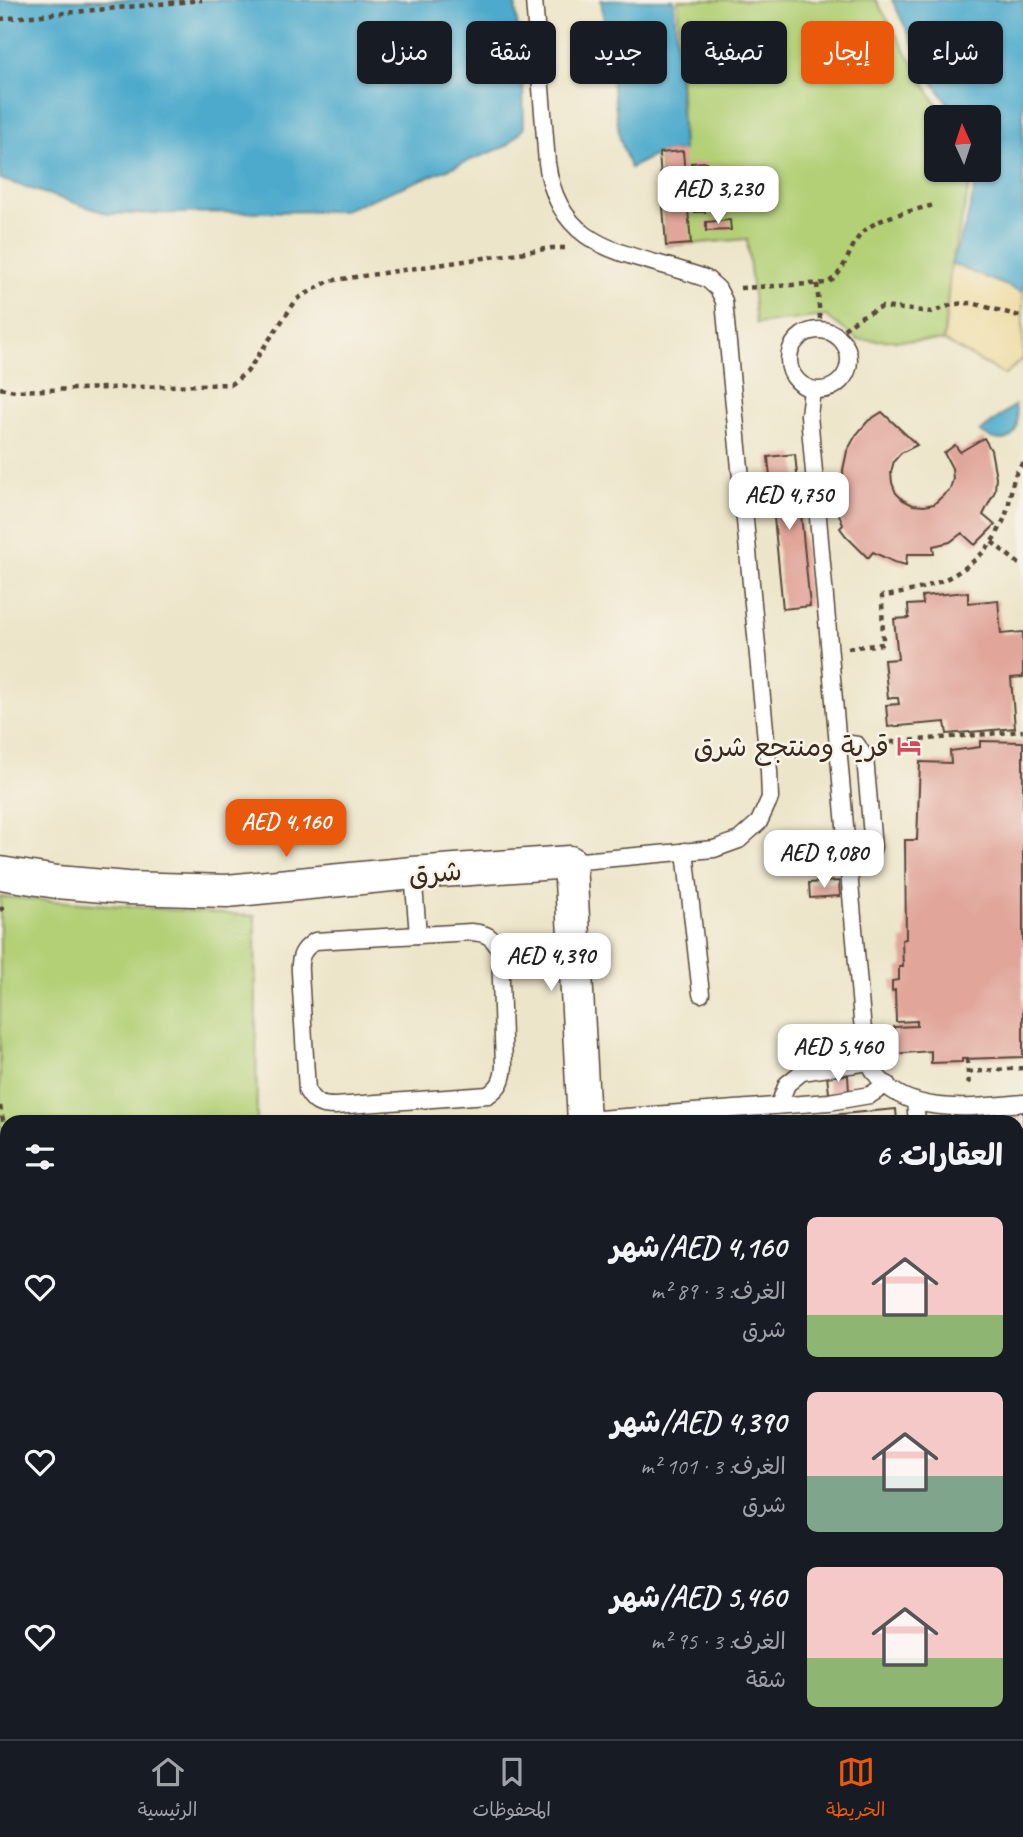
<!DOCTYPE html>
<html lang="ar">
<head>
<meta charset="utf-8">
<style>
	body { margin:0; font-family:Caveat,"Playpen Sans Arabic",sans-serif; background:#20242c; color:#f1f3f6; direction:rtl; height:100vh; display:flex; flex-direction:column; font-size:26px; white-space:nowrap }
	* { box-sizing:border-box; margin:0 }
	p { font-size:23px; color:#9ea1a6 }
	.icon { flex:none; width:38px; height:38px; fill:none; stroke:currentColor; stroke-width:2; stroke-linecap:round; stroke-linejoin:round }
	.map { position:relative; flex:1; overflow:hidden; direction:ltr }
	.drawer { position:absolute; left:0px; top:1115px; width:1024px; height:625px; display:flex; flex-direction:column; background:#171b24; border-radius:21px 21px 0 0; box-shadow:0 2px 5px #0004; direction:rtl }
	.drawer>* { flex:none }
	.banner { position:absolute; left:21px; top:21px; width:982px; height:63px; direction:rtl; display:flex; gap:14px }
	.needle { width:46px; rotate:357deg }
	.tools { position:absolute; left:924px; top:105px; display:grid; gap:14px }
	.tools a { display:grid; place-items:center; width:77px; height:77px; border-radius:10px; background:#171b24; box-shadow:0 2px 5px #0004; font-size:35px }
	.price { position:absolute; translate:-50% -60px; padding:0 16px; border-radius:14px; background:#fff; color:#222; font-size:23px; line-height:46px; filter:drop-shadow(0 2px 4px #0008) }
	.price::after { content:''; position:absolute; left:50%; top:42px; width:21px; height:16px; margin-left:-10px; background:inherit; clip-path:polygon(0 0,100% 0,50% 100%) }
	.price.active { background:#ea580c; color:#fff }
	ul { padding:0; list-style:none }
	li { display:flex; align-items:center; gap:21px; height:175px; padding:0 21px }
	li span { display:grid; place-items:center; flex:none; width:196px; height:140px; border-radius:10px; color:#555 }
	li>.icon { margin-inline-start:auto }
	span .icon { width:84px; height:84px; fill:#fffc; stroke-width:1 }
	li b { font-size:30px }
	h2 { display:flex; justify-content:space-between; align-items:center; height:84px; padding:0 21px; font-size:30px }
	.chip { padding:0 24px; border-radius:10px; background:#171b24; box-shadow:0 2px 5px #0004; font-size:24px; line-height:63px }
	.chip.active { background:#ea580c; color:#fff }
	.tab-bar { display:flex; justify-content:space-around; align-items:center; height:98px; border-top:2px solid #363941; background:#171b24; font-size:19px; color:#9ea1a6 }
	.tab-bar a { display:grid; justify-items:center; gap:4px }
	.tab-bar .active { color:#ea580c }
	.map>svg:first-child { display:block }
</style>
</head>
<body>
<div class="map">
<svg width="1023" height="1739" viewBox="0 0 1023 1739">
	<rect width="100%" height="100%" fill="#f7f3e8"/>
	<filter id="ink" filterUnits="userSpaceOnUse"><feTurbulence type="fractalNoise" baseFrequency=".0143" numOctaves="2"/><feDisplacementMap in="SourceGraphic" scale="14" xChannelSelector="R" yChannelSelector="G"/><feConvolveMatrix kernelMatrix="1 2 1 2 8 2 1 2 1" color-interpolation-filters="sRGB"/></filter>
	<filter id="wash" filterUnits="userSpaceOnUse"><feTurbulence type="fractalNoise" baseFrequency=".00686" numOctaves="4" result="noise"/><feDisplacementMap in="SourceGraphic" scale="28" xChannelSelector="R" yChannelSelector="G"/><feGaussianBlur stdDeviation="1.57" result="paint"/><feColorMatrix in="noise" values="0 0 0 0 0 0 0 0 0 0 0 0 0 0 0 0 0 1.4 0 .05"/><feComposite in="paint" operator="in"/></filter>
	<g filter="url(#wash)">
		<rect width="100%" height="100%" fill="#ede5c9"/>
		<g fill="#b3d077" stroke="#777d4a" stroke-width="2">
			<polygon points="678,0 876,0 944,117 936,117 936,170 968,170 971,180 951,264 943,341 858,340 826,316 756,324 747,239 666,246 659,153 683,150"/>
			<polygon points="0,897 255,916 257,1122 7,1122 7,1394 0,1394"/>
		</g>
		<polygon fill="#eeda9e" stroke="#94825e" stroke-width="2" points="951,264 1023,292 1023,358 1005,375 944,341"/>
		<g fill="#4eaacc" stroke="#446a75" stroke-width="2">
			<polygon points="0,0 515,0 523,86 524,128 507,146 341,211 109,214 0,179"/>
			<polygon points="601,0 674,0 683,151 659,153 630,168 620,139"/>
			<polygon points="892,0 1023,0 1023,292 951,264 967,220 978,174 977,170 989,170 989,117 958,117 932,81"/>
			<path d="M 1015,405 C 1023,437 1007,449 980,432 Z"/>
		</g>
		<g id="blocks">
			<g fill="#e1a59a">
				<polygon points="683,151 691,244 666,246 659,153"/>
				<polygon points="707,162 708,177 693,179 691,163"/>
				<polygon points="703,186 705,212 694,212 693,187"/>
				<polygon points="730,220 731,230 706,231 706,222"/>
				<polygon points="882,412 917,445 901,453 894,461 891,472 892,483 896,493 903,500 913,505 924,506 934,504 950,489 953,479 952,468 944,453 955,445 960,452 984,438 991,450 996,477 995,491 983,515 995,525 975,545 962,533 950,542 933,546 934,554 907,554 906,565 894,562 873,552 868,558 846,536 840,528 843,525 831,493 844,491 843,470 847,451 856,435 868,421"/>
				<polygon points="795,454 810,606 783,609 768,457"/>
				<polygon points="968,592 968,603 998,600 1001,634 1023,632 1023,677 1011,678 1015,728 947,734 945,722 888,727 886,705 899,704 898,698 888,698 884,660 898,659 894,619 909,618 908,605 923,604 922,596"/>
				<polygon points="980,741 1023,742 1023,1057 962,1059 962,1062 931,1063 931,1051 891,1054 891,1038 895,1038 894,1027 917,1026 917,1021 896,1022 895,990 892,991 892,981 899,980 899,967 903,967 902,940 906,939 905,840 917,840 920,762 951,763 950,751 980,747"/>
				<polygon points="839,881 840,896 810,898 809,883"/>
				<polygon points="848,1075 849,1092 829,1093 827,1076"/>
				<polygon points="1023,1106 1023,1264 1017,1265 1017,1122 993,1122 992,1108"/>
				<polygon points="896,1109 897,1122 832,1122 831,1115"/>
				<rect x="1017" y="1307" width="6" height="24"/>
			</g>
		</g>
	</g>
	<g filter="url(#ink)">
		<use href="#blocks" fill-opacity="0" stroke="#564638" stroke-width="2"/>
		<g fill="none" stroke-linecap="round" stroke-linejoin="round">
			<g stroke="#564638" stroke-width="19">
				<g id="service">
					<path d="M 534,0 L 547,163 C 560,258 635,251 707,279 L 718,289 L 724,301 L 769,771 L 770,798 L 759,822 L 739,840 L 714,849 L 570,862"/>
					<circle cx="819" cy="360" r="30"/>
					<path d="M 812,390 L 809,415 L 862,1020 C 864,1037 865,1058 875,1073 C 906,1118 976,1107 1023,1103"/>
					<path d="M 838,742 L 857,745 L 865,758 L 873,847 C 870,861 861,862 848,864"/>
					<polyline points="685,851 701,994"/>
					<polyline points="413,873 418,935"/>
					<path d="M 471,932 C 487,933 493,937 500,951 L 504,1066 C 503,1080 500,1087 488,1095 L 335,1106 C 320,1106 314,1103 307,1091 L 300,972 C 299,957 302,950 315,941 Z"/>
					<polyline points="915,1101 917,1122"/>
					<polyline points="779,1105 787,1084 802,1072 869,1062"/>
					<polyline points="584,1120 829,1102 870,1095 887,1084"/>
					<polyline points="1017,1290 1023,1289"/>
				</g>
			</g>
			<g stroke="#564638" stroke-width="35">
				<polyline id="minor" points="0,873 57,882 127,888 227,891 413,873 570,862 584,1122"/>
			</g>
			<g stroke="#564638" stroke-width="42">
				<g id="tertiary">
					<polyline points="1017,1433 1023,1433"/>
					<polyline points="1017,1710 1023,1710"/>
				</g>
			</g>
			<g stroke="#564638" stroke-width="42">
				<g id="motorway">
					<polyline points="0,1420 7,1420"/>
					<polyline points="0,1452 7,1452"/>
					<polyline points="1017,1469 1023,1469"/>
					<polyline points="1017,1518 1023,1517"/>
					<polyline points="0,1522 7,1522"/>
					<polyline points="1017,1581 1023,1581"/>
					<polyline points="0,1588 7,1588"/>
					<polyline points="1017,1635 1023,1635"/>
					<polyline points="0,1677 7,1678"/>
					<polyline points="1017,1686 1023,1686"/>
				</g>
			</g>
			<g stroke="#564638" stroke-width="4.5" stroke-dasharray="5 5" stroke-linecap="butt">
				<polyline points="0,19 202,0"/>
				<polyline points="817,284 821,330"/>
				<path d="M 740,288 L 827,283 C 846,273 848,249 861,234 C 878,216 910,212 933,205"/>
				<polyline points="836,335 860,317 882,307 932,312 954,304 972,303 1023,317"/>
				<polyline points="0,388 15,391 231,384 247,372 297,299 329,281 552,248 568,248"/>
				<polyline points="992,542 1023,567"/>
				<path d="M 848,648 L 883,644 L 882,596 C 935,590 987,568 1006,514 C 1012,497 1010,476 1023,463"/>
				<polyline points="881,743 1023,731"/>
				<polyline points="0,910 5,907"/>
				<polyline points="967,1059 969,1088"/>
				<polyline points="968,1072 1023,1068"/>
				<polyline points="0,1106 7,1139"/>
				<polyline points="0,1255 7,1259"/>
				<polyline points="1017,1388 1023,1387"/>
				<polyline points="0,1725 7,1725"/>
				<polyline points="86,1732 156,1739"/>
			</g>
			<use href="#service" stroke="#fff" stroke-width="16"/>
			<use href="#minor" stroke="#fff" stroke-width="32"/>
			<use href="#tertiary" stroke="#fff" stroke-width="38"/>
			<use href="#motorway" stroke="#f6be86" stroke-width="38"/>
		</g>
	</g>
	<defs>
		<g id="hotel-bare" transform="scale(1.89)"><path d="M-6-4.5h1.5V1H6V5H4.5V3h-9V5H-6ZM-4 0a1.8 1.8 0 1 1 3.6 0ZM.5 0V-2.5h3Q6-2.5 6 0Z" fill="#d1495b" stroke="#f7f3e8" stroke-width="2.5" paint-order="stroke"/></g>
	</defs>
	<g fill-rule="evenodd">
		<use href="#hotel-bare" x="909" y="746"/>
	</g>
	<g text-anchor="middle" stroke-width="5" stroke-linejoin="round" paint-order="stroke">
		<g font-size="28" fill="#3b2a1e" stroke="#f7f3e8" text-anchor="end">
			<text x="889" y="756">قرية ومنتجع شرق</text>
		</g>
		<g font-size="28" fill="#3b2a1e" stroke="#f7f3e8">
			<text transform="translate(435 872) rotate(-5)" y="10">شرق</text>
		</g>
	</g>
</svg>
<div class="tools">
<a><svg class="needle" viewBox="-14 -14 28 28"><path d="M0-13l5 13h-10z" fill="#e53935"/><path d="M0 13l5-13h-10z" fill="#9ea1a6"/></svg></a>
</div>
<b class="price" style="left:718px;top:226px">AED 3,230</b>
<b class="price" style="left:789px;top:532px">AED 4,750</b>
<b class="price active" style="left:286px;top:859px">AED 4,160</b>
<b class="price" style="left:824px;top:890px">AED 9,080</b>
<b class="price" style="left:551px;top:993px">AED 4,390</b>
<b class="price" style="left:838px;top:1084px">AED 5,460</b>
<div class="banner">
<a class="chip">شراء</a>
<a class="chip active">إيجار</a>
<a class="chip">تصفية</a>
<a class="chip">جديد</a>
<a class="chip">شقة</a>
<a class="chip">منزل</a>
</div>
<section class="drawer">
<h2>العقارات: 6<svg class="icon" aria-label="filters" viewBox="0 0 24 24"><path d="M4 7h16M4 17h16"/><circle cx="9" cy="7" r="2"/><circle cx="15" cy="17" r="2"/></svg></h2>
<ul>
<li><span style="background:linear-gradient(#f6c9c9 70%,#8fb573 0)"><svg class="icon" aria-label="home" viewBox="0 0 24 24"><path d="M3 11l9-7 9 7M6 9v11h12V9"/></svg></span><div><b>AED 4,160/شهر</b><p>الغرف: 3 · 89 m²</p><p>شرق</p></div><svg class="icon" aria-label="heart" viewBox="0 0 24 24"><path d="M12 20l-8-8c-3-5 5-10 8-4 3-6 11-1 8 4z"/></svg></li>
<li><span style="background:linear-gradient(#f6c9c9 60%,#7fa58c 0)"><svg class="icon" aria-label="home" viewBox="0 0 24 24"><path d="M3 11l9-7 9 7M6 9v11h12V9"/></svg></span><div><b>AED 4,390/شهر</b><p>الغرف: 3 · 101 m²</p><p>شرق</p></div><svg class="icon" aria-label="heart" viewBox="0 0 24 24"><path d="M12 20l-8-8c-3-5 5-10 8-4 3-6 11-1 8 4z"/></svg></li>
<li><span style="background:linear-gradient(#f6c9c9 65%,#8fb573 0)"><svg class="icon" aria-label="home" viewBox="0 0 24 24"><path d="M3 11l9-7 9 7M6 9v11h12V9"/></svg></span><div><b>AED 5,460/شهر</b><p>الغرف: 3 · 95 m²</p><p>شقة</p></div><svg class="icon" aria-label="heart" viewBox="0 0 24 24"><path d="M12 20l-8-8c-3-5 5-10 8-4 3-6 11-1 8 4z"/></svg></li>
</ul>
</section>
</div>
<nav class="tab-bar">
<a class="active"><svg class="icon" aria-label="map" viewBox="0 0 24 24"><path d="M3 6l6-2 6 2 6-2v14l-6 2-6-2-6 2zM9 4v14M15 6v14"/></svg>الخريطة</a>
<a><svg class="icon" aria-label="saved" viewBox="0 0 24 24"><path d="M7 4h10v16l-5-4-5 4z"/></svg>المحفوظات</a>
<a><svg class="icon" aria-label="home" viewBox="0 0 24 24"><path d="M3 11l9-7 9 7M6 9v11h12V9"/></svg>الرئيسية</a>
</nav>
</body>
</html>
